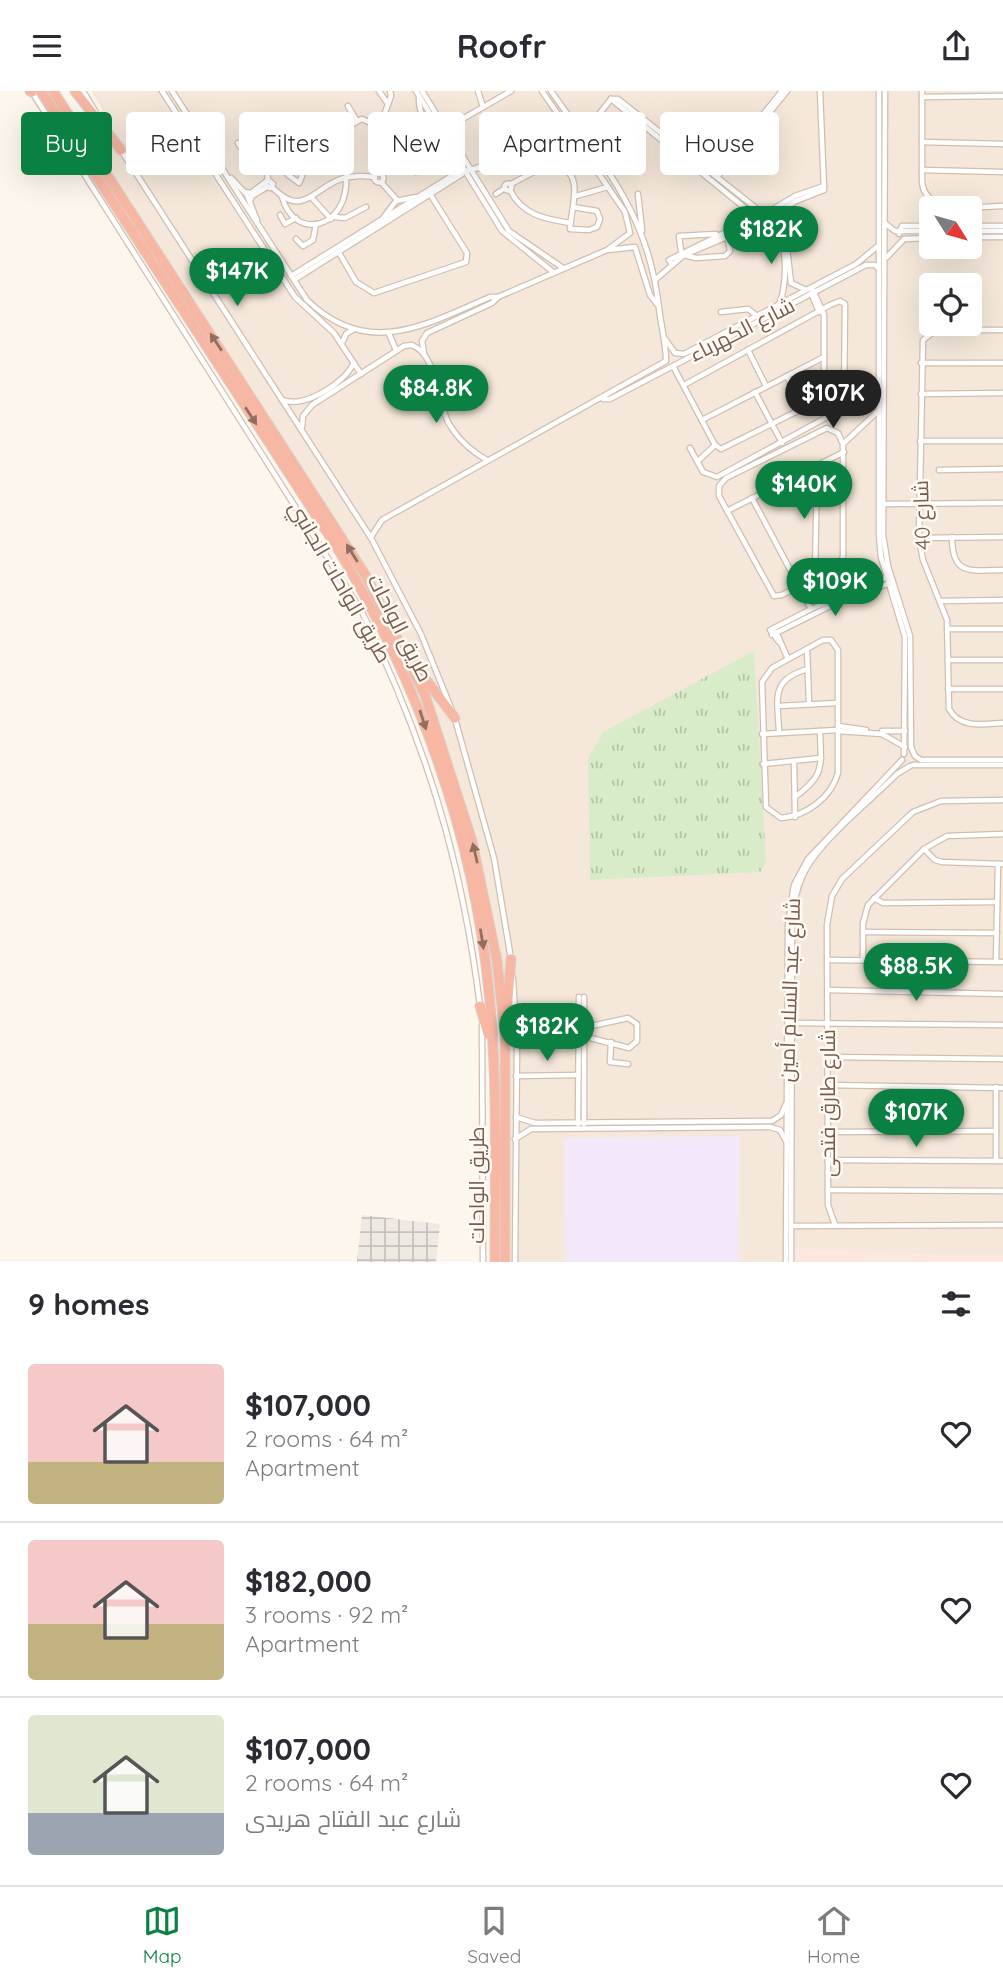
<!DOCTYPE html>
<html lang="en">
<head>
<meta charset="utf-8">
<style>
	body { margin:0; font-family:Quicksand,Cairo,sans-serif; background:#f2f2f3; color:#2b2b33; height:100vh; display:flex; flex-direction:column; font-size:26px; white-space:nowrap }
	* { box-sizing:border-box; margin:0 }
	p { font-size:23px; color:#7c7c81 }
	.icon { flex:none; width:38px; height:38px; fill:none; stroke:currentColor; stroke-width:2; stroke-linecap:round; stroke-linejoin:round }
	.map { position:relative; height:1171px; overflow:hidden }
	.drawer { display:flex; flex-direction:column; background:#fff; flex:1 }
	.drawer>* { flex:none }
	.top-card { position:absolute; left:21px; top:21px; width:962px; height:63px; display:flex; gap:14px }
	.needle { width:46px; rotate:127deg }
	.tools { position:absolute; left:919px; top:105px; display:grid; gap:14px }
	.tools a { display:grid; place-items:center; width:63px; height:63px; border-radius:7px; background:#fff; box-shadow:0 7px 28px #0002; font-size:35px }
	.price { position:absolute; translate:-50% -60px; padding:0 16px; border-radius:24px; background:#0b8043; color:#fff; font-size:23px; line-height:46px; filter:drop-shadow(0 2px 4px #0008) }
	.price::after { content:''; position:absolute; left:50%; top:42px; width:21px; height:16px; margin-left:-10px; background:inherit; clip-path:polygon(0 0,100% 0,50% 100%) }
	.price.current { background:#222; color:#fff }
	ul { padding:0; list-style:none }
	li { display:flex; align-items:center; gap:21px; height:175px; padding:0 28px }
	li+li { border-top:2px solid #e1e1e2 }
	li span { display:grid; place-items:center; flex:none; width:196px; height:140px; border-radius:7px; color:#555 }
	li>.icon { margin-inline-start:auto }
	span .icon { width:84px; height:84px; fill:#fffc; stroke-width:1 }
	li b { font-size:30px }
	h2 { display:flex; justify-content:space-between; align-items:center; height:84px; padding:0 28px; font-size:30px }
	.pill { padding:0 24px; border-radius:7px; background:#fff; box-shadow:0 7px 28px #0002; font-size:24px; line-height:63px }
	.pill.current { background:#0b8043; color:#fff }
	header { display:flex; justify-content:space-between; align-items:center; height:91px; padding:0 28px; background:#fff; font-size:32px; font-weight:700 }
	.tabs { display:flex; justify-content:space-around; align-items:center; height:98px; border-top:2px solid #e1e1e2; background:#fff; font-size:19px; color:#7c7c81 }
	.tabs a { display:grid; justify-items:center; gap:4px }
	.tabs .current { color:#0b8043 }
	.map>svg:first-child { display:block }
</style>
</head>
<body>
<header><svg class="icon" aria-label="menu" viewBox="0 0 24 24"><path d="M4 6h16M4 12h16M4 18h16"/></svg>Roofr<svg class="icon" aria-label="share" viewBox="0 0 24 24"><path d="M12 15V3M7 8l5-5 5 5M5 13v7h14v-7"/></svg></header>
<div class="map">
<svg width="1003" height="1171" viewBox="0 0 1003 1171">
	<defs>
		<pattern id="industrial-grid" width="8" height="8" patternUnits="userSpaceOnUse" patternTransform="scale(1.75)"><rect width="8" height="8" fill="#efe9e4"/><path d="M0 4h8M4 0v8" fill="none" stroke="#c7c0bb"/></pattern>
		<pattern id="grass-tufts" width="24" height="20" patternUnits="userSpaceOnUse" patternTransform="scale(1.75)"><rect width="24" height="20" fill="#d8ecc9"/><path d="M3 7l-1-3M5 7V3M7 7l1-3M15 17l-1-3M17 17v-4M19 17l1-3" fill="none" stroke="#b4c2a5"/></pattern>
	</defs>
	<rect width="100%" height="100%" fill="#fdf6ec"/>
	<path fill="#f5e8da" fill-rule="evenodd" d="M 91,0 L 1003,0 L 1003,1171 L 500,1171 L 502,1020 L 499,925 L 480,800 L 458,714 L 426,623 L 397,556 L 365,495 L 72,39 L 103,19 ZM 931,117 L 970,117 L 970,156 L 931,156 ZM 931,194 L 970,194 L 970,233 L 931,233 Z"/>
	<polygon fill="#fde8e0" points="789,1157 945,1164 1003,1164 1003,1171 788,1171"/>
	<polygon fill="url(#industrial-grid)" points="362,1124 440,1133 436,1171 357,1171"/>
	<polygon fill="#f3e8fa" points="740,1045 739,1171 565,1171 564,1047"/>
	<polygon fill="url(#grass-tufts)" points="754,560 766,772 760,781 590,789 588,668 603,641"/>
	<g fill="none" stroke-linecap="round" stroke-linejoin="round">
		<g stroke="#d1beb0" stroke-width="7">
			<g id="minor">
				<polyline points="83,0 95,20"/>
				<polyline points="162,0 295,206 334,242 361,283"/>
				<path d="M 172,0 L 307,209 C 368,268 425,234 490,206 L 498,206 L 607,159 L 630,142 L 625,121 L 542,0"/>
				<polyline points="379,0 388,13"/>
				<polyline points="416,0 502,140 553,181"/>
				<polyline points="422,0 509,140 563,177"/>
				<polyline points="478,0 483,16"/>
				<polyline points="879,0 879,444 881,466 905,546 904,663"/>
				<polyline points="885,0 883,444 888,475 910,545 911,656 914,663"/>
				<path d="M 922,0 L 922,91 C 926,126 978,115 1003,115"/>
				<path d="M 32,1 L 362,521 C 426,652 462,770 480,915"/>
				<polyline points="922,6 1003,5"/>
				<path d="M 419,7 C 418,23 431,46 447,52"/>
				<polyline points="611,8 618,8 761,121"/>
				<polyline points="611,8 756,126"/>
				<polyline points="348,15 357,30"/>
				<polyline points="562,30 477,77 485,78 567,37"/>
				<polyline points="380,35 391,5 390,0"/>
				<polyline points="411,36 433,69 416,81 409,69 425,57"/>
				<polyline points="589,36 611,8"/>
				<polyline points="445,38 511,0"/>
				<circle cx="396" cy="43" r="4"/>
				<polyline points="400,41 423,28"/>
				<polyline points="133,48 176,22"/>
				<path d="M 278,50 C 290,58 296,72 302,85 L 299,92 L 287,83 L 291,64"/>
				<polyline points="922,51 1003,53"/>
				<polyline points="238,52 251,73 267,75"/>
				<polyline points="121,59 371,447 421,543 451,617"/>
				<polyline points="922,79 1003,81"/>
				<circle cx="379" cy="87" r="4.5"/>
				<polyline points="380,83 394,46"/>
				<polyline points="714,84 782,0"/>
				<polyline points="717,86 787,0"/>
				<polyline points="231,87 247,104 257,129"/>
				<path d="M 268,89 C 265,73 269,56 284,47 L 330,45 L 362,28 L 392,41"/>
				<polyline points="381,91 397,109"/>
				<circle cx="508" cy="96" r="3.5"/>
				<path d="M 511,93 L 547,74 L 558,73 C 585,85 571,115 570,138 L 589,139 L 597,136 L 600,128 L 597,120 L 573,116"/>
				<path d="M 272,96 C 303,128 312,98 341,88 C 352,84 363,85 375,86"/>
				<path d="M 510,99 C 522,124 545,128 570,132"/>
				<polyline points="245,101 251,102 268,89 273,93 270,97 265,93"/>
				<polyline points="496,103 505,97"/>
				<polyline points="638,103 642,140"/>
				<polyline points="576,105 608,96"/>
				<path d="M 282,106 C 295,152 349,137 346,86"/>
				<polyline points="312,107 331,128"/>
				<polyline points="250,110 252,105 267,96"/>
				<polyline points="765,123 795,105 824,95"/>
				<polyline points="280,124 285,133 296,127"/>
				<polyline points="334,126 345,127 366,116"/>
				<polyline points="383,127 396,110 416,106"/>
				<polyline points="768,127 796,110 824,99 820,0"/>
				<polyline points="768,128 786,149 791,192 806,199"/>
				<path d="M 764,133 L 767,126 L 759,122 L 755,127 L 757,132 C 763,134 768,134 773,137 C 789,149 787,197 779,213"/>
				<polyline points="886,133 895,140 931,140"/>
				<polyline points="970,135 1003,135"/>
				<polyline points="970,140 1003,140"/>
				<polyline points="899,143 902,135 931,135"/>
				<polyline points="970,146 1003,146"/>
				<polyline points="296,148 303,155 313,149 316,133"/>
				<polyline points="608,159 635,156 650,204 657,213"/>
				<polyline points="338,160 356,191 374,202 466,171 467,162 430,103"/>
				<polyline points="681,160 679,145 716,143"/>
				<polyline points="684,164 696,167 725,165 730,160 727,144"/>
				<polyline points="887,166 904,148 931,147"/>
				<polyline points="671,172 669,169 755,127"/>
				<polyline points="291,185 455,83 477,77"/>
				<polyline points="656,188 684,164 758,133"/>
				<polyline points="294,189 462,83"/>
				<polyline points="811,202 819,221"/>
				<polyline points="721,221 748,218 757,225"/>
				<path d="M 1003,239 L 936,239 L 923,249 L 919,447 L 923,469 L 947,529 L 949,618 C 960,638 983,633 1003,632"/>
				<polyline points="389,243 396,259"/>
				<polyline points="665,248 675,262 684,263 856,173 878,155"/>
				<polyline points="342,252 346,243 354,238"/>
				<polyline points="748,259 766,295"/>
				<polyline points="424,263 422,250 427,242 492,212 498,206"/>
				<polyline points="921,272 1003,272"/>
				<polyline points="673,275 715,354 721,358 820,309 824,304 824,224 812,197"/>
				<polyline points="787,285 803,318"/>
				<polyline points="684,294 830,214 840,210 845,213 844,311 840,319 717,386 703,381 690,357"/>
				<polyline points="755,301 782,352"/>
				<polyline points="921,303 1003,302"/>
				<polyline points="603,308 610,308 866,174 875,174 879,178"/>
				<path d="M 283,309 C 303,318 345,292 353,273"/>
				<polyline points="702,329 824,266"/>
				<path d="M 302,336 L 303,325 L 312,314 L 404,255 L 412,254 C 437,264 437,309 448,331 C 457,347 471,360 487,369"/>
				<polygon points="827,337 838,342 843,353 843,466 837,475 782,504 774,505 719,405 719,395 726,387"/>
				<polyline points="920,350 1003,350"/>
				<polyline points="844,352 878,320"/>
				<polyline points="698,370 715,354"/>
				<polyline points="939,379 1003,378"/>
				<polyline points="752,407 811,518"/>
				<polyline points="883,413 1003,412"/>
				<polyline points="727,420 844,361"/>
				<path d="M 371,446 L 382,429 L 666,270 C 666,252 661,235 659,217 C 648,121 604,76 551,0"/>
				<path d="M 952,446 C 952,486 971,479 1003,479"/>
				<polyline points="919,447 1003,446"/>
				<polyline points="815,486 817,374"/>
				<polyline points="941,510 1003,509"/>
				<polyline points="948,538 1003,538"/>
				<polyline points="776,541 788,568"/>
				<polyline points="772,544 836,512 890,492"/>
				<path d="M 823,549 L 831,549 L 838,559 L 838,682 C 831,707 806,725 781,727 L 766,716 L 762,591 L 772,577 Z"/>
				<polyline points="779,551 770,539 811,518 888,486"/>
				<polyline points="807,558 809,613"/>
				<polyline points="948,569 1003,569"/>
				<polyline points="948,598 1003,598"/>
				<polyline points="778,615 837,612"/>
				<polyline points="455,628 494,767 511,868"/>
				<polyline points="838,635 866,639"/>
				<polyline points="838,640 882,643 905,656"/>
				<polyline points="882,640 905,640"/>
				<path d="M 779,642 C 778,608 769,589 808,578"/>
				<polyline points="762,643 838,639"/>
				<polyline points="915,665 921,669 1003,669"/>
				<polyline points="794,670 795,726"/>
				<polyline points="763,673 821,667"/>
				<polyline points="913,674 1003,674"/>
				<path d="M 795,706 C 825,684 821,676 820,640"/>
				<polyline points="924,758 935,769 942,771 1003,773"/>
				<polyline points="874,807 883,812 997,811"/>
				<polyline points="863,841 997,842"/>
				<polyline points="829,869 1003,871"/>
				<polyline points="863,869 863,832 868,814 924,758 947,745 1003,743"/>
				<polyline points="996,871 998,773"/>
				<polyline points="513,887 517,956 515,1171"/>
				<polyline points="829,899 1003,903"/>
				<polyline points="584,906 584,1033"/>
				<polyline points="790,932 1003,934"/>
				<polyline points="482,934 483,1171"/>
				<polyline points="578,938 628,927 637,933 637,950 629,957 579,944"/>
				<polyline points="611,951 610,971 628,973"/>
				<polyline points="829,966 1003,968"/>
				<polyline points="516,985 578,984"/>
				<polyline points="828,994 1003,997"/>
				<polyline points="516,1026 535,1032 772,1030 781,1024 786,1013"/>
				<polyline points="578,1033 579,906"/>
				<polyline points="828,1041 996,1040"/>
				<polyline points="515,1048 531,1038 770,1036 780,1039 786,1050"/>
				<polyline points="828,1069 1003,1070"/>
				<polyline points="996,1070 996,996"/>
				<polyline points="828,1099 1003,1100"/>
				<polyline points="835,1134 828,1114 827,834 832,805 842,788 913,721 941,710 1003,709"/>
				<polyline points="792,1135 1003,1134"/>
				<polyline points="786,1171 788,833 794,794 808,768 902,669"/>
				<path d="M 791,1171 L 792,833 C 794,816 795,800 803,784 C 818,751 870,710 897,683 L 910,675"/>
			</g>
		</g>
		<g stroke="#dad1cd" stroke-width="11">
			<g id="highway">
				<polyline points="30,0 32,1"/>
				<path d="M 41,0 L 336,455 C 418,590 474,744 489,901 C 498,991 495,1081 495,1171"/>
				<polyline points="53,0 366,485 425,604 472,750 497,870 505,945 505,1171"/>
				<polyline points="75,0 121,59"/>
				<polyline points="414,573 455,627"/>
				<polyline points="480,915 488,943"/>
				<polyline points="507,922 511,868"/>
			</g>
		</g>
		<use href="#minor" stroke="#fff" stroke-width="4.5"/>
		<use href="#highway" stroke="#f7b7a3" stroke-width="9"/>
	</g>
	<defs><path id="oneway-solid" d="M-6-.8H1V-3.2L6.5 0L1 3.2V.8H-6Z" transform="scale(1.75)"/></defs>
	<g fill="#936e5e">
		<use href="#oneway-solid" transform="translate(216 251) rotate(-123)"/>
		<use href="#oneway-solid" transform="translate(251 325) rotate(57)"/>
		<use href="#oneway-solid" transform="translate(352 462) rotate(-122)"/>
		<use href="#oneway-solid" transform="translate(423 629) rotate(72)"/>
		<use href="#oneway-solid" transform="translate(475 762) rotate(-103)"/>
		<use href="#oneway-solid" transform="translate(482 848) rotate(81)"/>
	</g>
	<g text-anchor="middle" stroke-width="5" stroke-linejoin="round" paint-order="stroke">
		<g font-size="21" fill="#7a5c4d" stroke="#fffaf3">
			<text transform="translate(742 239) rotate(-27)" y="7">شارع الكهرباء</text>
			<text transform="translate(922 424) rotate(-92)" y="7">شارع 40</text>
			<text transform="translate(340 491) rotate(60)" y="7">طريق الواحات الجانبي</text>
			<text transform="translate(400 537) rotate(63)" y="7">طريق الواحات</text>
			<text transform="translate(790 899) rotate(-88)" y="7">شارع عبد السلام أمين</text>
			<text transform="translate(828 1012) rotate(-90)" y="7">شارع طارق فتحى</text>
			<text transform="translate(477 1094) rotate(-90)" y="7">طريق الواحات</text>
		</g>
	</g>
</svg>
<div class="tools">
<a><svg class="needle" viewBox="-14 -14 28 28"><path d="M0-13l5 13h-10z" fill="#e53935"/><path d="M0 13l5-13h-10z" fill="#7c7c81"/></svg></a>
<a><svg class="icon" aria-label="locate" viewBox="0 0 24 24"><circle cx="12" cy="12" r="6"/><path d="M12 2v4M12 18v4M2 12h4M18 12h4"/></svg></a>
</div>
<b class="price" style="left:771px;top:175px">$182K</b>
<b class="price" style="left:237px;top:217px">$147K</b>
<b class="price" style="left:436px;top:334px">$84.8K</b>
<b class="price current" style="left:833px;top:339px">$107K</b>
<b class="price" style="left:804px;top:430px">$140K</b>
<b class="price" style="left:835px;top:527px">$109K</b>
<b class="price" style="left:916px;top:912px">$88.5K</b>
<b class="price" style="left:547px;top:972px">$182K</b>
<b class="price" style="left:916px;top:1058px">$107K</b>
<div class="top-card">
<a class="pill current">Buy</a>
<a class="pill">Rent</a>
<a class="pill">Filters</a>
<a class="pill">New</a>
<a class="pill">Apartment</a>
<a class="pill">House</a>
</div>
</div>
<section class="drawer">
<h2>9 homes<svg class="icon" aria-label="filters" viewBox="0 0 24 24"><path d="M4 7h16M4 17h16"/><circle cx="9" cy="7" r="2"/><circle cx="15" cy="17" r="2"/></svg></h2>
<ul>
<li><span style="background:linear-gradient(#f6c9c9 70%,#c2b280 0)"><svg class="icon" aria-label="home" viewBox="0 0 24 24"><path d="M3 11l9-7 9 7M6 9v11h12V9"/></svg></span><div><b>$107,000</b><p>2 rooms · 64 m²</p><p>Apartment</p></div><svg class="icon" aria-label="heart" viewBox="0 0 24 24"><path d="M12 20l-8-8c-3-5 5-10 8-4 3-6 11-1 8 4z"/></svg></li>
<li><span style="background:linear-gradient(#f6c9c9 60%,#c2b280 0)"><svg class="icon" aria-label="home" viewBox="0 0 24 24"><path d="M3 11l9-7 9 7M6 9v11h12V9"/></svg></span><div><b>$182,000</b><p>3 rooms · 92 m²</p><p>Apartment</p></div><svg class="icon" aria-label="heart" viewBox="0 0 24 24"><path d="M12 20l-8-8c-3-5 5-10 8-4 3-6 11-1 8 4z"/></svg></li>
<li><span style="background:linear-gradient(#dfe7d0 70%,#9aa5b1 0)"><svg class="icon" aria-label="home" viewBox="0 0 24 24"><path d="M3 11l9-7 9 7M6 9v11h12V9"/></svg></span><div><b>$107,000</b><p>2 rooms · 64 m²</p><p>شارع عبد الفتاح هريدى</p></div><svg class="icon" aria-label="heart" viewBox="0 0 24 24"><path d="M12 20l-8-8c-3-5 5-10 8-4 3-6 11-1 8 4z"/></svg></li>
</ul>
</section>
<nav class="tabs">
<a class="current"><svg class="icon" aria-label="map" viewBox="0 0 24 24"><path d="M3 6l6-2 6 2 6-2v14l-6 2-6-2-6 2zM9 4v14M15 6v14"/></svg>Map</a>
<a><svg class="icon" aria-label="saved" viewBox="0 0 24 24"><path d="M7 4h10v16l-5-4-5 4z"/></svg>Saved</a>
<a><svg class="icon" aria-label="home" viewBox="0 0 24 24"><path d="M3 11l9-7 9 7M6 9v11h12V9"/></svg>Home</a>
</nav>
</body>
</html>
